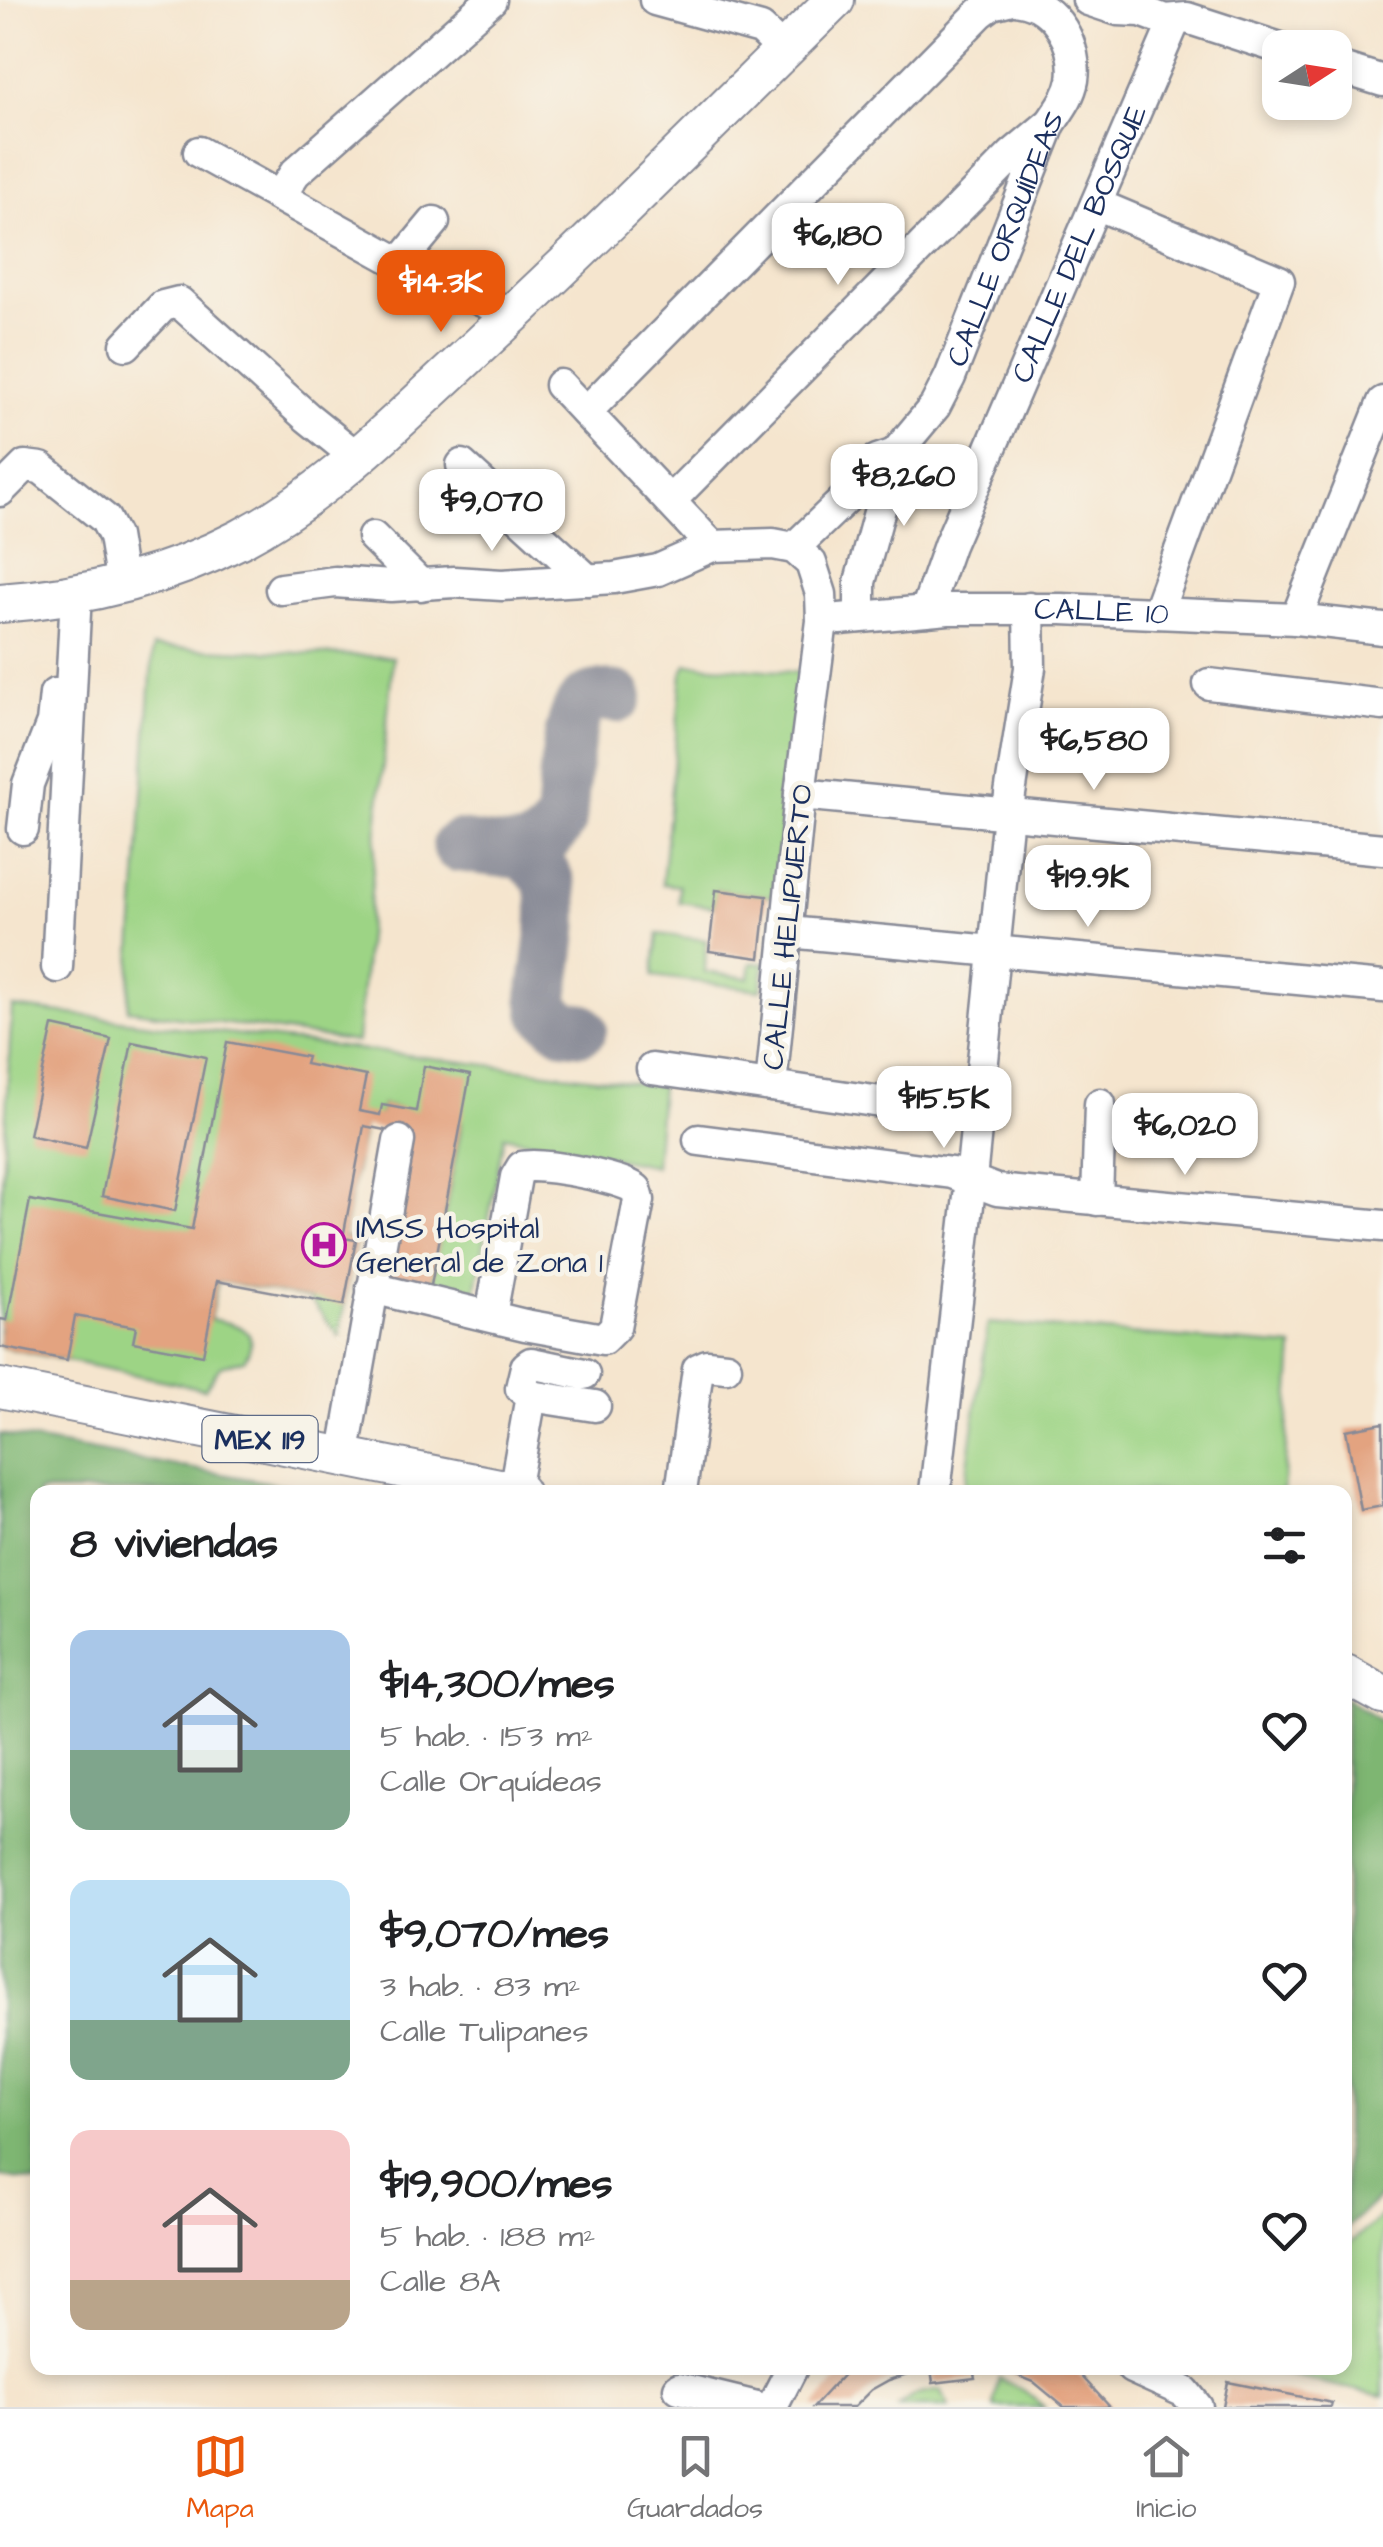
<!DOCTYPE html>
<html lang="es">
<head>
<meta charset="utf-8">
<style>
	body { margin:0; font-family:"Architects Daughter",sans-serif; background:#f6f6f6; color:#202124; height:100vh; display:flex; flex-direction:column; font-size:38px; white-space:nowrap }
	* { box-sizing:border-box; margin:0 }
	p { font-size:32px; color:#757577 }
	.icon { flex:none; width:55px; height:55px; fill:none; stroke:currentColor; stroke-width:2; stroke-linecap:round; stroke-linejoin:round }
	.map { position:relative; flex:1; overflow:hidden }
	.panel { position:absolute; left:30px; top:1485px; width:1322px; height:890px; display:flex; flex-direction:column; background:#fff; border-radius:20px; box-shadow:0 5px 15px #0003 }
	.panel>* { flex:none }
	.needle { width:65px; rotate:78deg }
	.fabs { position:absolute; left:1262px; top:30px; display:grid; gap:20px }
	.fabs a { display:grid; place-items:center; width:90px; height:90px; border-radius:20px; background:#fff; box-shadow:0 5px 15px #0003; font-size:50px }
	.price { position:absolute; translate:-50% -85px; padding:0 22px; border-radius:20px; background:#fff; color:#222; font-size:32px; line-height:65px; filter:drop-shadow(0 2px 5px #0008) }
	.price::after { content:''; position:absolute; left:50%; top:60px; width:30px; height:22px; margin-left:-15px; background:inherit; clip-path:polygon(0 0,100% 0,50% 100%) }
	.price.on { background:#ea580c; color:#fff }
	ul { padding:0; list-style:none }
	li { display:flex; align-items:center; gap:30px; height:250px; padding:0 40px }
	li span { display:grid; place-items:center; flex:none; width:280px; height:200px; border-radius:20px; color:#555 }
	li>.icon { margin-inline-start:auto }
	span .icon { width:120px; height:120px; fill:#fffc; stroke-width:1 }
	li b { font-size:42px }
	h2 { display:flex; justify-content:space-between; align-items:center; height:120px; padding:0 40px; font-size:42px }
	.tab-bar { display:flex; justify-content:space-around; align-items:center; height:140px; border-top:2px solid #e0e0e0; background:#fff; font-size:28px; color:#757577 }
	.tab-bar a { display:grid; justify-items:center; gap:5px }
	.tab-bar .on { color:#ea580c }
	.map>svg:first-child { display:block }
</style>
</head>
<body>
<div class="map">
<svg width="1383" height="2407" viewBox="0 0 1383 2407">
	<rect width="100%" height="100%" fill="#f7f3e8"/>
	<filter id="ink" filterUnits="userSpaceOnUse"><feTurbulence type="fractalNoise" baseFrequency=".01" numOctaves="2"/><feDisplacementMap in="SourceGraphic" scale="20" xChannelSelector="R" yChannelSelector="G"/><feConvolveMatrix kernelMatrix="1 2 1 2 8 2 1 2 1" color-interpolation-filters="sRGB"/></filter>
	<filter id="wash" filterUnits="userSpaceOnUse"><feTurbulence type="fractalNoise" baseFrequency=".0048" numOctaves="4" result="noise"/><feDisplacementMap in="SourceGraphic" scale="40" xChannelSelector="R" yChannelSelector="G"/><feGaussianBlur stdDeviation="2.25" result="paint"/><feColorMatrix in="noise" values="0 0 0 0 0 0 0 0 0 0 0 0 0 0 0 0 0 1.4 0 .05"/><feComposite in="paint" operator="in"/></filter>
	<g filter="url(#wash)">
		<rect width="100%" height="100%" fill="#f5e5ce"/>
		<g fill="#9dd485" stroke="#5c8272" stroke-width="2.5">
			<polygon points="153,647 393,657 357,1042 128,1010"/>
			<polygon points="687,664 803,673 773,897 717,890 714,907 679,902 679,886 662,884 682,674"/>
			<polygon points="658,934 706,940 705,972 749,978 751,963 765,963 761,990 653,976"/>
			<path d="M 12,1007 L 661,1086 L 655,1166 L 504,1136 L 475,1293 L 431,1285 L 462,1123 L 382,1105 L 380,1115 L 364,1126 L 343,1237 L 356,1240 L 339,1336 L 309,1299 L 218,1281 L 210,1319 C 235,1324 264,1328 244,1360 L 220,1366 L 205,1389 L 0,1347 L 0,1219 Z"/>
			<polygon points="988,1323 1293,1347 1283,1492 964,1492"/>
			<polygon points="1383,2215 1383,2396 1253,2368 1345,2368 1345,2247"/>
			<polygon points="999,2378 1026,2392 1044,2407 994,2407"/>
			<polygon points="941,2390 949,2407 897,2407 915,2395"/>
		</g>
		<g fill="#7eb672" stroke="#4c7268" stroke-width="2.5">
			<polygon points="0,1434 321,1492 38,1492 37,2182 0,2177"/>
			<polygon points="1345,1698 1383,1723 1383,2194 1345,2229"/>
		</g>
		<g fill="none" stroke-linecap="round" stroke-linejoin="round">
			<g stroke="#888a96" stroke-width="52">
				<path d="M 458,846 C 502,851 537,865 561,819 C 564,793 566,714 586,700 C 595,694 606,696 617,697"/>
				<path d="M 521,853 C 532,861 544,869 549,883 C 559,912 547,966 543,997 L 545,1011 L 564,1027 L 581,1029"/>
			</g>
		</g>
		<g id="blocks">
			<g fill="#e3a380">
				<polygon points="716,890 767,896 760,958 709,951"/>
				<polygon points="53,1026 111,1039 86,1148 29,1135"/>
				<polygon points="132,1042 206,1057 175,1211 102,1196"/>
				<polygon points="227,1042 307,1057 305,1064 366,1076 359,1111 380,1115 382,1105 416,1111 424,1066 470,1075 430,1291 378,1281 406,1134 364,1126 343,1238 356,1240 344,1305 217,1281 203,1355 133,1342 136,1327 75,1316 67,1360 0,1347 0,1319 7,1320 30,1200 192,1229"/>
				<polygon points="1383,1423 1383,1506 1361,1510 1346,1430"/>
				<polygon points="849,2368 922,2368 922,2369 889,2380 871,2390 854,2407 813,2407"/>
				<polygon points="931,2368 973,2368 975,2378 933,2383"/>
				<polygon points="999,2368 1074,2368 1110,2407 1064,2407 1034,2382"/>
				<polygon points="1228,2382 1332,2403 1331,2407 1223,2407"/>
			</g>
		</g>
	</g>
	<g filter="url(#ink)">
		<use href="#blocks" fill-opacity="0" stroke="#888a96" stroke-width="2.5"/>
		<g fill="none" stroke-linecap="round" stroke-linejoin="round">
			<g stroke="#888a96" stroke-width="35">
				<g id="minor">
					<polyline points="655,0 761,29 784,51"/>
					<polyline points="1088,0 1118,10 1141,11 1165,20 1187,18 1280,48"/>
					<polyline points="1335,66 1383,81"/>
					<polyline points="199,152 400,263 513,315"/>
					<polyline points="280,196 295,173 491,0"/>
					<polyline points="1096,204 1279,281 1157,613"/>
					<polyline points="400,263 434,222"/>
					<polyline points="126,345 163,306 179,302 307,417 358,458"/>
					<polyline points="560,385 712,546 773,544 794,548 811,563 821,594 822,621 800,794 771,1086 977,1116"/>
					<polyline points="586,412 980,13 992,4 1008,0"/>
					<polyline points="462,465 588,580"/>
					<polyline points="0,491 25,466 41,468 105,519 114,536 122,585"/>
					<polyline points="670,501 1012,155 1048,125"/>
					<polyline points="373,537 421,585"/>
					<polyline points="794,548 845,499 877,460 895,454"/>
					<polyline points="281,589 335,582 391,586 454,582 502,585 614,578 658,570 712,546"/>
					<path id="s1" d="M 926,611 L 949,545 L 1175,20"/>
					<path id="s2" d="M 860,617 L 860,582 L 895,454 L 935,406 L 950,377 L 1050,124 C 1059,110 1070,97 1073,80 C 1078,46 1056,5 1020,0"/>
					<path id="s3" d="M 840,619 L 948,609 L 1062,609 L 1296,619 L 1383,629"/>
					<polyline points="1296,619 1383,402"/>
					<polyline points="1209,684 1383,705"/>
					<polyline points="800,794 1383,849"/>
					<polyline points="23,829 28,784 52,723 55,694"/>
					<polyline points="788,932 1383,987"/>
					<polyline points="57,967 76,593"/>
					<polyline points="652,1069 771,1086"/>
					<polyline points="699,1140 952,1173 997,1190 1383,1226"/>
					<polyline points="1097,1200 1100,1104"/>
					<path d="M 372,1288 L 525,1325 L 603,1339 L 615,1327 L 639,1200 L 636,1189 C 621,1178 541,1162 522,1167 L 516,1177 L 491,1315"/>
					<polyline points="584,1374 531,1363 526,1367 521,1388 531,1396 595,1406"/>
					<polyline points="343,1458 399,1141"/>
					<polyline points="514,1491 531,1396"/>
					<polyline points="681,1492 698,1369 707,1365 726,1367"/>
					<polyline points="935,1492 971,1179 1010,794 1030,668 1029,608"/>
					<polyline points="1132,2368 1185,2392 1197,2407"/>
					<polyline points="679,2388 757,2407"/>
					<polyline points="772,2407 792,2368"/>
				</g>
			</g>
			<g stroke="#888a96" stroke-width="42">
				<g id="major">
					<path d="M 0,603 C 84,597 165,578 240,539 C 326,494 394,424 465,359 C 591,243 713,120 835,0"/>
					<polyline points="0,1388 519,1492"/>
					<polyline points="1345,1674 1383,1695"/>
				</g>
			</g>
			<use href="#minor" stroke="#fff" stroke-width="30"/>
			<use href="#major" stroke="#fff" stroke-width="38"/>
		</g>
	</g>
	<defs>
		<g id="hospital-ring" transform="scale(2.25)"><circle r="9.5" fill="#f7f3e8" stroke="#b5179e" stroke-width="1.5"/><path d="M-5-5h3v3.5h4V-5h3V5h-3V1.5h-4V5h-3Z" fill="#b5179e"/></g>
	</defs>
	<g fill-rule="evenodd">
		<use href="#hospital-ring" x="324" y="1245"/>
	</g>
	<g text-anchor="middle" stroke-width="9" stroke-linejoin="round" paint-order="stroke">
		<rect fill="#f7f3e8" stroke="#5d6a87" stroke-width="2.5" x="202.5" y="1416" width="115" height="46" rx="8"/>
		<g font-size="28" font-weight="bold" fill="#1b2f5e">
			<text x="260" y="1449">MEX 119</text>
		</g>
		<g font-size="30" fill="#1b2f5e" stroke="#f7f3e8">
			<text dy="10" stroke="none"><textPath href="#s2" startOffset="412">CALLE ORQUÍDEAS</textPath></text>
			<text dy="10" stroke="none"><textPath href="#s1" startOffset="398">CALLE DEL BOSQUE</textPath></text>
			<text dy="10" stroke="none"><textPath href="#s3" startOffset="262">CALLE 10</textPath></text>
			<text transform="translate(787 927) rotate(-84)" y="10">CALLE HELIPUERTO</text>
		</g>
		<g font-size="30" fill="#1b2f5e" stroke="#f7f3e8" text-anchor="start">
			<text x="356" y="1238">IMSS Hospital<tspan x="356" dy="34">General de Zona 1</tspan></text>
		</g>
	</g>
</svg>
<div class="fabs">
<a><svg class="needle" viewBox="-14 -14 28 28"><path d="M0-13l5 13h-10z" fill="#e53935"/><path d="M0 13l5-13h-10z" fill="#757577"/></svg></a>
</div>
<b class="price" style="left:838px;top:288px">$6,180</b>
<b class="price on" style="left:441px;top:335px">$14.3K</b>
<b class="price" style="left:904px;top:529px">$8,260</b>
<b class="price" style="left:492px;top:554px">$9,070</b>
<b class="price" style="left:1094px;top:793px">$6,580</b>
<b class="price" style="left:1088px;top:930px">$19.9K</b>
<b class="price" style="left:944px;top:1151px">$15.5K</b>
<b class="price" style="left:1185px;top:1178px">$6,020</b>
<section class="panel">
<h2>8 viviendas<svg class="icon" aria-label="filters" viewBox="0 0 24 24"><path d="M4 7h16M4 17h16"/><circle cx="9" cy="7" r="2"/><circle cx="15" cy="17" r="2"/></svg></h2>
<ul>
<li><span style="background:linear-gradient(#a9c7e8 60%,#7fa58c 0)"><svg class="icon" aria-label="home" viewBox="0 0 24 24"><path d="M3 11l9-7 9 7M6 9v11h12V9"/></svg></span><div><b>$14,300/mes</b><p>5 hab. · 153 m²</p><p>Calle Orquídeas</p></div><svg class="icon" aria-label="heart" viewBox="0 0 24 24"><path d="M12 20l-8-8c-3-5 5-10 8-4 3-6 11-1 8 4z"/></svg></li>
<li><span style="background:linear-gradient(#bfe0f5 70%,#7fa58c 0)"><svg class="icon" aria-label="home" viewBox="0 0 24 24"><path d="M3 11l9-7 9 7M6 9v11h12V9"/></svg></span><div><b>$9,070/mes</b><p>3 hab. · 83 m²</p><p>Calle Tulipanes</p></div><svg class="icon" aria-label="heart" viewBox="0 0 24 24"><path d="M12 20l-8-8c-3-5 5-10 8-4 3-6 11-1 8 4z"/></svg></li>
<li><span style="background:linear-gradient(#f6c9c9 75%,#b9a48a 0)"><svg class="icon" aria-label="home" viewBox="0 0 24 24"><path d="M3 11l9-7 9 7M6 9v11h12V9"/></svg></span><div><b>$19,900/mes</b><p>5 hab. · 188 m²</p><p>Calle 8A</p></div><svg class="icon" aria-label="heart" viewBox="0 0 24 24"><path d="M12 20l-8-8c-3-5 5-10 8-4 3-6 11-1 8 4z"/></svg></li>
</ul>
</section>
</div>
<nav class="tab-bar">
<a class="on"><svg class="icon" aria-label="map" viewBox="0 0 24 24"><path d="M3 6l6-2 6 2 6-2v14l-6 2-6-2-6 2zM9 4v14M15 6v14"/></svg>Mapa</a>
<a><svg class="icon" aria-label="saved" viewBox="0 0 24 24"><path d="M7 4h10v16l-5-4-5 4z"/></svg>Guardados</a>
<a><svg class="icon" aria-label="home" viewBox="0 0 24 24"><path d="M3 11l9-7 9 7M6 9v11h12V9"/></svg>Inicio</a>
</nav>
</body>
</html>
